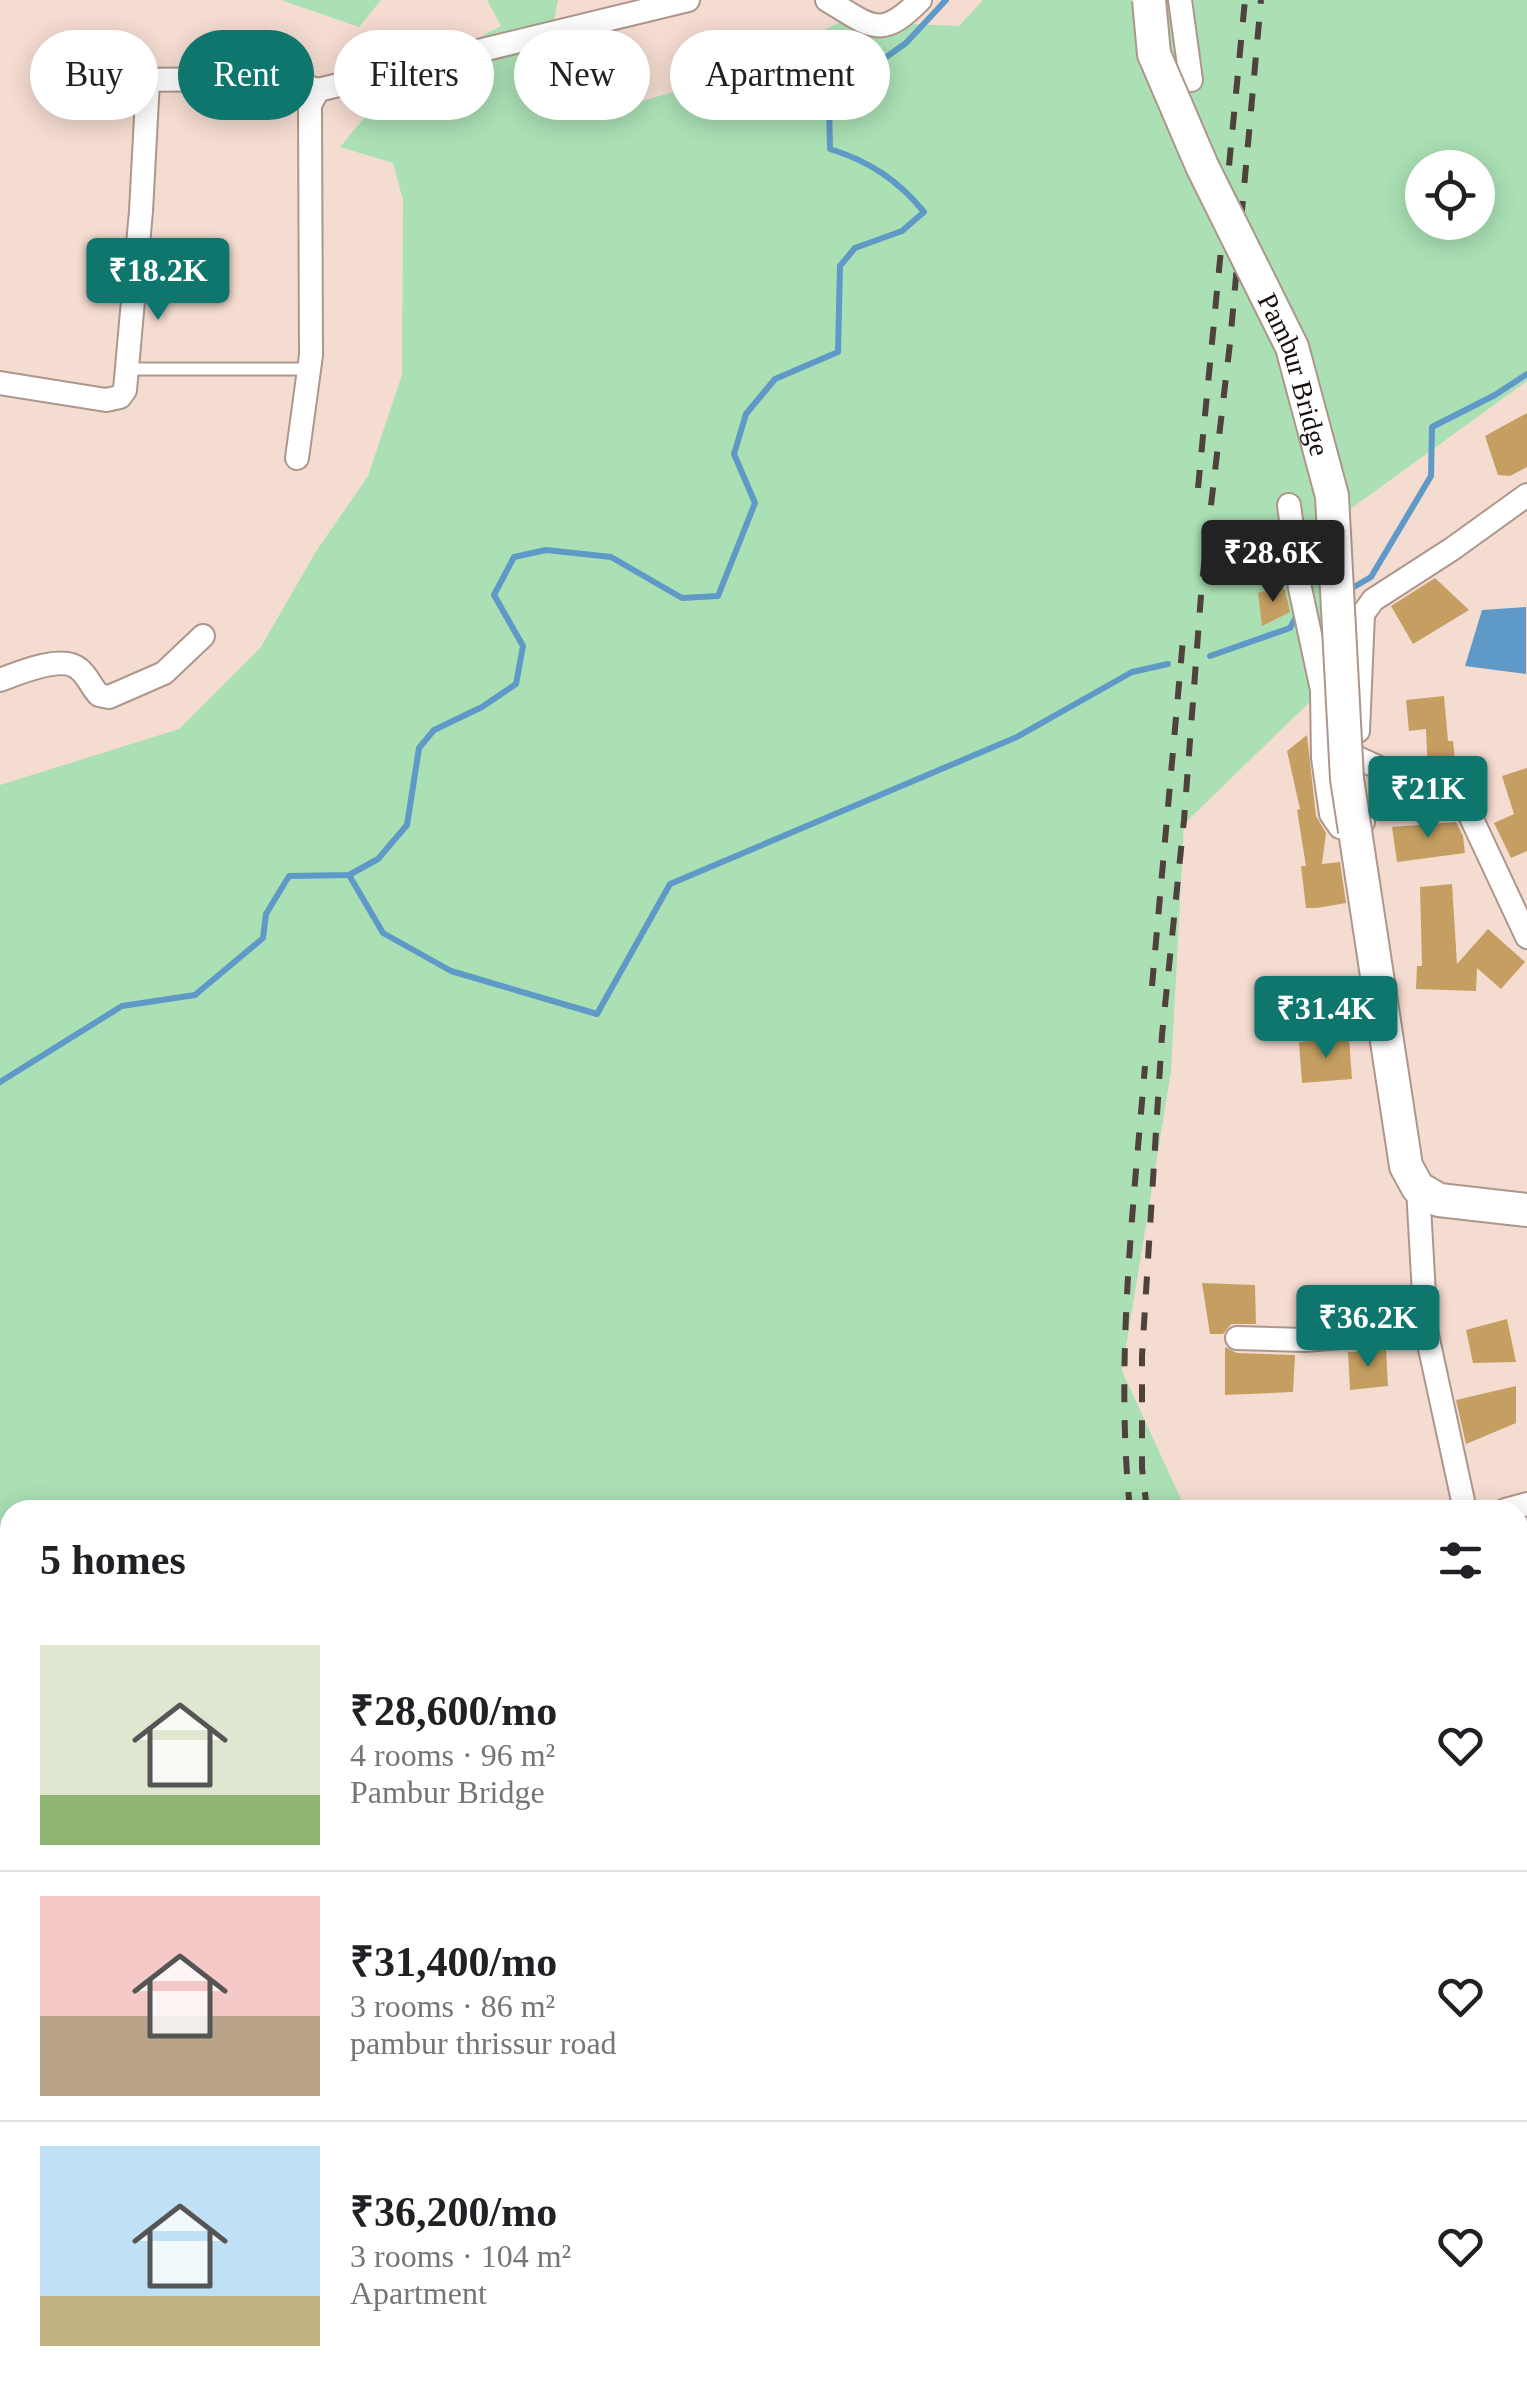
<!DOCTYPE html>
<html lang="en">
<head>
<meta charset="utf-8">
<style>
	body { margin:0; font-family:"Times New Roman",serif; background:#f2f2f2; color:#202124; height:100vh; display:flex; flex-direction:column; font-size:38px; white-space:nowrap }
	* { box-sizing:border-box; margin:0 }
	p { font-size:32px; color:#757577 }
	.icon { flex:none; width:55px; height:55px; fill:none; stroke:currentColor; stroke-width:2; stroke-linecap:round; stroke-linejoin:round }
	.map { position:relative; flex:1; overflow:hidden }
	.panel { position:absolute; left:0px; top:1500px; width:1528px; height:890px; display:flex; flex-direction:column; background:#fff; border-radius:30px 30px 0 0; box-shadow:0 5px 25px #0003 }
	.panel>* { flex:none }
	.banner { position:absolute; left:30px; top:30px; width:1000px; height:90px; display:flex; gap:20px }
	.tools { position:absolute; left:1405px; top:150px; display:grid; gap:20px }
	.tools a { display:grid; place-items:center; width:90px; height:90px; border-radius:50%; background:#fff; box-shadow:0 5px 25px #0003; font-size:50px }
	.price { position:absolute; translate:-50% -85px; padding:0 22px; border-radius:10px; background:#0f766e; color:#fff; font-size:32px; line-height:65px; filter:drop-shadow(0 2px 5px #0008) }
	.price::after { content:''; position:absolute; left:50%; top:60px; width:30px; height:22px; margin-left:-15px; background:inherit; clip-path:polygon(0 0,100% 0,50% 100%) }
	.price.active { background:#222; color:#fff }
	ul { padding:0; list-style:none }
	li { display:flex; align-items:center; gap:30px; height:250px; padding:0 40px }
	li+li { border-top:2px solid #e0e0e0 }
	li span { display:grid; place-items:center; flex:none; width:280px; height:200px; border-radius:0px; color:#555 }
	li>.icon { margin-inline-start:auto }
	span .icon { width:120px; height:120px; fill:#fffc; stroke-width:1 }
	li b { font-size:42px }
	h2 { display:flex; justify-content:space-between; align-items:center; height:120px; padding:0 40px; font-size:42px }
	.chip { padding:0 35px; border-radius:45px; background:#fff; box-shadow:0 5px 25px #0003; font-size:35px; line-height:90px }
	.chip.active { background:#0f766e; color:#fff }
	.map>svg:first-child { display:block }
</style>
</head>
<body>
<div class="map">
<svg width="1527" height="2390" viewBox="0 0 1527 2390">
	<rect width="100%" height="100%" fill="#f5dcd1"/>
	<g fill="#aae0b4" fill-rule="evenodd">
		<polygon points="281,0 381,0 359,27"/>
		<path d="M 487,0 L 558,0 L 539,93 L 577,119 L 713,81 L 843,21 L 959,26 L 983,0 L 1527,0 L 1527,381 L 1342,515 L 1356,657 L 1184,824 L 1171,1072 L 1122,1371 L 1186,1510 L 10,1510 L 10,2380 L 1518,2380 L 1518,2148 L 1527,2152 L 1527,2390 L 0,2390 L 0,785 L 179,729 L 261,647 L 315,553 L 368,476 L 402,375 L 403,200 L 393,163 L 340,147 L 395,81 L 501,26 ZM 1422,168 L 1478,168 L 1478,222 L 1422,222 Z"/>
	</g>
	<polygon fill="#5f99c7" points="1526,607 1526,674 1465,666 1482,610"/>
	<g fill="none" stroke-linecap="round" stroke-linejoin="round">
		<g stroke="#5f99c7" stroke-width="6">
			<polyline points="1354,587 1371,577 1431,476 1432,427 1495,395 1527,374"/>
			<polyline points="1210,656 1290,628 1299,612"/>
			<polyline points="349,875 383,933 451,971 597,1014 670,884 1017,737 1132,672 1168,664"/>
			<path d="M 0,1082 L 122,1006 L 195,995 L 263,938 L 266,914 L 289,876 L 349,875 L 378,859 L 407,825 L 419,748 L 434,730 L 482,707 L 516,684 L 523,646 L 494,595 L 514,557 L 546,550 L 611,557 L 682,598 L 718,596 L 755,503 L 734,454 L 746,414 L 775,379 L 838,352 L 840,266 L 855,248 L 902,231 L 924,212 C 898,180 869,161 830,149 L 829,102 L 861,75 L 906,43 L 946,0"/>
			<polyline points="1310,2380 1312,2390"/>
		</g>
	</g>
	<g fill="#c59f61">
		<polygon points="1527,413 1527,467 1510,476 1498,475 1485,436"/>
		<polygon points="1435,578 1469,610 1413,644 1391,606"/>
		<polygon points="1281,586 1285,590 1290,612 1262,626 1258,593"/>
		<polygon points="1444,696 1448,741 1453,741 1457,778 1439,779 1428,774 1426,729 1409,731 1406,700"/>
		<polygon points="1307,735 1316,816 1326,833 1322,864 1340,862 1346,903 1317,908 1306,908 1301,866 1306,866 1297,810 1300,809 1287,751"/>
		<polygon points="1527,768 1527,851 1511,858 1494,823 1514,814 1502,776"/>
		<polygon points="1456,822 1463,836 1465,853 1397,862 1392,827"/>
		<polygon points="1452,884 1457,964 1488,929 1525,962 1501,989 1477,968 1476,991 1416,989 1417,966 1422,966 1420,887"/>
		<polygon points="1349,1038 1352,1079 1302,1083 1299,1042"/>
		<polygon points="1202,1283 1255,1285 1256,1324 1231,1324 1223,1334 1210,1334"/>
		<polygon points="1507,1319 1516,1362 1473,1363 1466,1330"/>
		<polygon points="1225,1347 1237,1353 1295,1355 1293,1392 1225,1395"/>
		<polygon points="1386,1350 1388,1386 1350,1390 1348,1352"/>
		<polygon points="1516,1386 1516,1423 1466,1444 1456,1400"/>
	</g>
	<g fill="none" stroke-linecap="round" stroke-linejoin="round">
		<g stroke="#ad968b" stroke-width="15">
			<polyline id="lane" points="129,369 310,369"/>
		</g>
		<g stroke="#ad968b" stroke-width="26">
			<g id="street">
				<path d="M 827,0 C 871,26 880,41 920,0"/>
				<polyline points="1180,0 1191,80"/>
				<polyline points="94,80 282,79 318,90"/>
				<polyline points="0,383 106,400 120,397 125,390 141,211 148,80"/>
				<polyline points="297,458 311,355 310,105 318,90 688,0"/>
				<polyline points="1289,505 1300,588 1322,690 1323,758 1331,814 1340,827 1355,831 1363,822"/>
				<path d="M 0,680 C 18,673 63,654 79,669 C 88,676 91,687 99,695 L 109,697 L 164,673 L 203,636"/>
				<polyline points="1358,731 1363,614 1373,600 1452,549 1527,495"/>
				<polyline points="1358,758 1458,804 1469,813 1527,937"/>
				<polyline points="1426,1330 1465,1510"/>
				<polyline points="1237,1338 1305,1340 1426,1330 1418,1188"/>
				<polyline points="1505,1510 1527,1504"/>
				<polyline points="1518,1682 1527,1683"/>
				<polyline points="1518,2174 1527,2175"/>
				<polyline points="1518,2361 1527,2361"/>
				<polyline points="1414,2390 1424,2380"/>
			</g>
		</g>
		<g stroke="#ad968b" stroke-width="36">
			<polyline id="secondary" points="1355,831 1406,1166 1418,1188 1439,1200 1527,1210"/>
		</g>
		<use href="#lane" stroke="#fff" stroke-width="11"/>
		<use href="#street" stroke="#fff" stroke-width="22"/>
		<use href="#secondary" stroke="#fff" stroke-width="32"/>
		<g stroke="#4f423d" stroke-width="6" stroke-dasharray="18 18" stroke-linecap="butt">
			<polyline points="1198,488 1245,0"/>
			<polyline points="1152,986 1184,628"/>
			<path d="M 1130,1510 C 1115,1363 1133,1212 1145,1066"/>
			<polyline points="1147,1510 1142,1468 1142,1356 1162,1035 1184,820 1202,582 1230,343 1261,0"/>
			<polyline points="1223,2380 1224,2390"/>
			<polyline points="1253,2380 1254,2390"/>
		</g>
		<g stroke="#ad968b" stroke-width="36" stroke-linecap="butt">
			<g id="secondary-bridge">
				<path id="s1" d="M 1149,0 L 1154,54 L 1202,166 L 1292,347 L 1332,496 L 1347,779 L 1355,831"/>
			</g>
		</g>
		<use href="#secondary-bridge" stroke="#fff" stroke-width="32"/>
	</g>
	<g text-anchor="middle" stroke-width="9" stroke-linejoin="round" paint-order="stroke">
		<g font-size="28" fill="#180f0c" stroke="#fff">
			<text dy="10" stroke="none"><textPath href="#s1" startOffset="405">Pambur Bridge</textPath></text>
		</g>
	</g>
</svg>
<div class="tools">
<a><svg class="icon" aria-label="locate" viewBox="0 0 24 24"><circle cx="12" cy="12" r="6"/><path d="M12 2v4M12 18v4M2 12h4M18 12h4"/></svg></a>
</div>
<b class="price" style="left:158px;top:323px">₹18.2K</b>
<b class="price active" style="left:1273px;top:605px">₹28.6K</b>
<b class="price" style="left:1428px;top:841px">₹21K</b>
<b class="price" style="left:1326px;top:1061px">₹31.4K</b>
<b class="price" style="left:1368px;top:1370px">₹36.2K</b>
<div class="banner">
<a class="chip">Buy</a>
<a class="chip active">Rent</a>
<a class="chip">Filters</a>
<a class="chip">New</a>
<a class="chip">Apartment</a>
</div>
<section class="panel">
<h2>5 homes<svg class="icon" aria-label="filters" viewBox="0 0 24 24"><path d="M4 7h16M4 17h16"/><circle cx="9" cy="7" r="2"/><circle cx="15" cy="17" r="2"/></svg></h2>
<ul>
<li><span style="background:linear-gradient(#dfe7d0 75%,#8fb573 0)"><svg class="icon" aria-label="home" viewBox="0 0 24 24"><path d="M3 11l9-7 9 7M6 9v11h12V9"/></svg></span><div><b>₹28,600/mo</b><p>4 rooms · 96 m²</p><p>Pambur Bridge</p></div><svg class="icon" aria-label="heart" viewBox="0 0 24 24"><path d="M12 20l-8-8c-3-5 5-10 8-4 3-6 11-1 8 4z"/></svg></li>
<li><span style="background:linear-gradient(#f6c9c9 60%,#b9a48a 0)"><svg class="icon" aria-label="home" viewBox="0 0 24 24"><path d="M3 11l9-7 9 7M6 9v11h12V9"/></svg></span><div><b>₹31,400/mo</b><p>3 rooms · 86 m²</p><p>pambur thrissur road</p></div><svg class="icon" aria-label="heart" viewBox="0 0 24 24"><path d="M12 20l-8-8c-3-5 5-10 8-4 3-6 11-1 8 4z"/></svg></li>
<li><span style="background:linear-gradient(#bfe0f5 75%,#c2b280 0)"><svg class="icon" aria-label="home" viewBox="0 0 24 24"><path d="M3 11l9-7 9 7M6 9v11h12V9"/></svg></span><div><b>₹36,200/mo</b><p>3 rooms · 104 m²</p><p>Apartment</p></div><svg class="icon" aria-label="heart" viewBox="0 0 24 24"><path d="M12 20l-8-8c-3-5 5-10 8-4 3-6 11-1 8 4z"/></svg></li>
</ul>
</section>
</div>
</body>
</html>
